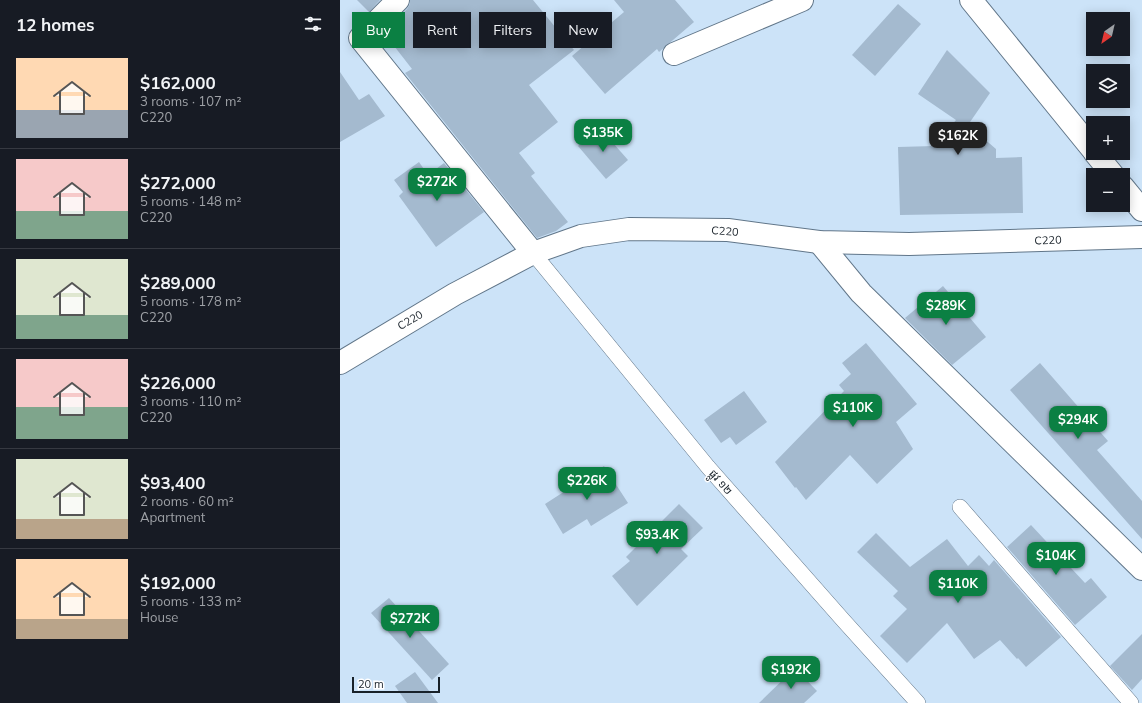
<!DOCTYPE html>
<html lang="en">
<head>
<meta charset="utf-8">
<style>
	body { margin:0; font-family:Mulish,"Noto Sans Khmer",sans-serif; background:#242831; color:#f1f3f6; height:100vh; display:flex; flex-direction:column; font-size:15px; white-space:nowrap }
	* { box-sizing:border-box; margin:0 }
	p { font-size:13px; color:#9ea1a6 }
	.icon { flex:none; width:22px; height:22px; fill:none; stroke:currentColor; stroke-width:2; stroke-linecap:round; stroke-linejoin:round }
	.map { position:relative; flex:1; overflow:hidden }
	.sheet { display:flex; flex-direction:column; background:#171b24; width:340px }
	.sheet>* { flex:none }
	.hud { position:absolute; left:12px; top:12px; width:380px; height:36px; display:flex; gap:8px }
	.needle { width:26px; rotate:214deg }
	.tools { position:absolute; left:746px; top:12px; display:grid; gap:8px }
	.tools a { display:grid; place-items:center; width:44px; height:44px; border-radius:0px; background:#171b24; box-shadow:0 2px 10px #0003; font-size:20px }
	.scale { position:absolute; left:12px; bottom:10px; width:88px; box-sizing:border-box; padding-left:4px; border:2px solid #182129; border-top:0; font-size:11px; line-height:14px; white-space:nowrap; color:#182129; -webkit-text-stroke:3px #fff; paint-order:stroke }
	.price { position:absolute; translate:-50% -34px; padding:0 9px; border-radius:8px; background:#0b8043; color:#fff; font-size:13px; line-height:26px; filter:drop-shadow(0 1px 2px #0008) }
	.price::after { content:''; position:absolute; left:50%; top:24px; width:12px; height:9px; margin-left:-6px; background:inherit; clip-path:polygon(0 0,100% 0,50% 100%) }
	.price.selected { background:#222; color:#fff }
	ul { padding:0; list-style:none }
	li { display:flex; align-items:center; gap:12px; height:100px; padding:0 16px }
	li+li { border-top:1px solid #363941 }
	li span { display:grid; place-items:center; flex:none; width:112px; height:80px; border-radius:0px; color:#555 }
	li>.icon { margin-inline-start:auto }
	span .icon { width:48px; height:48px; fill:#fffc; stroke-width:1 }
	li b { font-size:17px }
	h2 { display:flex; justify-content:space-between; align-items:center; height:48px; padding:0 16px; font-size:17px }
	.pill { padding:0 14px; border-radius:0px; background:#171b24; box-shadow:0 2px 10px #0003; font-size:14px; line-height:36px }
	.pill.selected { background:#0b8043; color:#fff }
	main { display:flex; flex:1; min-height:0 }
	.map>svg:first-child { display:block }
</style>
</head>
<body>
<main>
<section class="sheet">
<h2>12 homes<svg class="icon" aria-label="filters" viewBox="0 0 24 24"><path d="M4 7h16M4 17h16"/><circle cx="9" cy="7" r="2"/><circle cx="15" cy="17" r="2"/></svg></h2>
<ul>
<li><span style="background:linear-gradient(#ffd9b3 65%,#9aa5b1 0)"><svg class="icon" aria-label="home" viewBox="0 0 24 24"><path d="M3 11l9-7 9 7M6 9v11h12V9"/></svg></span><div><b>$162,000</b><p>3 rooms · 107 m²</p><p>C220</p></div></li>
<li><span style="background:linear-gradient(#f6c9c9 65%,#7fa58c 0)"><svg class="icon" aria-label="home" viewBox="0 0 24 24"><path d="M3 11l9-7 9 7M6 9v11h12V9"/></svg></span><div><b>$272,000</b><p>5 rooms · 148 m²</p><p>C220</p></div></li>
<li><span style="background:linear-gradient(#dfe7d0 70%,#7fa58c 0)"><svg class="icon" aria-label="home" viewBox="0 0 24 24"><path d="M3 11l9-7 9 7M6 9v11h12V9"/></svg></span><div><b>$289,000</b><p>5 rooms · 178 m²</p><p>C220</p></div></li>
<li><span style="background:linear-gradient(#f6c9c9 60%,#7fa58c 0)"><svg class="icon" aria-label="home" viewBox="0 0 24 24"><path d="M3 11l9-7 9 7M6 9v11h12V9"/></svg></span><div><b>$226,000</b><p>3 rooms · 110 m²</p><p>C220</p></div></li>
<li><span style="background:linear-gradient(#dfe7d0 75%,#b9a48a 0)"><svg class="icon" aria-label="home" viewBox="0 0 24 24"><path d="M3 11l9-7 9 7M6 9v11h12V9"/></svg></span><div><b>$93,400</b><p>2 rooms · 60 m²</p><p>Apartment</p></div></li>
<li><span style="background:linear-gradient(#ffd9b3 75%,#b9a48a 0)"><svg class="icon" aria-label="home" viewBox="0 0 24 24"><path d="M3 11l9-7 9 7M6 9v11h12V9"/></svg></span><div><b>$192,000</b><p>5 rooms · 133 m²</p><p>House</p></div></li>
</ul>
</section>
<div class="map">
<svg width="802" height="703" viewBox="0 0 802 703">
	<rect width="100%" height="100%" fill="#cce3f8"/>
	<g fill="#a4bacf">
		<polygon points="17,0 40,0 29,12"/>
		<polygon points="70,0 193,0 234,50 189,85 218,122 179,153 195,173 191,176 228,222 216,231 197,238 65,73 72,69 51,42 55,39 46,30 67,9 70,4"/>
		<polygon points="274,0 335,0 354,22 319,52 317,49 265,94 232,56 284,12"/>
		<polygon points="558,4 581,24 535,76 512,55"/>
		<polygon points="607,50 650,93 628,125 656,149 656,158 682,157 683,213 560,215 558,147 594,146 616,120 578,94"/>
		<polygon points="0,72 19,100 29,94 45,116 0,142"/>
		<polygon points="259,127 288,160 266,179 238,146"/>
		<polygon points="79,162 88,175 104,163 144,212 96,247 59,196 63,192 54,180"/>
		<polygon points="603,286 646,337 612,365 565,318"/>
		<polygon points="526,343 577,404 556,422 573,449 537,484 510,455 466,500 456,487 455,488 435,462 504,391 499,385 511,374 502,363"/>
		<polygon points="700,363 768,441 757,450 802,501 802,539 670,390"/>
		<polygon points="404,391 427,422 396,445 390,437 381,443 364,420"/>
		<polygon points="264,466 288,503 251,526 247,519 223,534 205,504"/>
		<polygon points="339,504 363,528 341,549 348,556 297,606 272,576 290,561 286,557"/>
		<polygon points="691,525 745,583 751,578 767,597 735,625 667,547"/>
		<polygon points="536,533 570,567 607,539 628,566 639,555 649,566 654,560 721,637 686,667 678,658 677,659 660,640 634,659 607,623 567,663 540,636 567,609 553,596 558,591 517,552"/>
		<polygon points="49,598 109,664 92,680 31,613"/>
		<polygon points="802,634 802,679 792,690 770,666"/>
		<polygon points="455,668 477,691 464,703 419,703"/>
		<polygon points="75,672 98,703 67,703 55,686"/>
	</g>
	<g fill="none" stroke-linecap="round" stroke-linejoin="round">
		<g stroke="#617689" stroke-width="16">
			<g id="service">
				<polyline points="193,253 368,467 503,620 578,703"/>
				<polyline points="620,507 791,703"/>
			</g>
		</g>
		<g stroke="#617689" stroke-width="24">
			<g id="minor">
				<polyline points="58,0 20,38 193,253"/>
				<polyline points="631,0 753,150"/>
				<polyline points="334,54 462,0"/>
				<polyline points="755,153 773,175"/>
				<polyline points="783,187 802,210"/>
				<polyline points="479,242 521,293 802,569"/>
				<polyline points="0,363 115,294 193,253 241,236 289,229 388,230 479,242 569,244 802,237"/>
			</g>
		</g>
		<use href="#service" stroke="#fff" stroke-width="15"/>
		<use href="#minor" stroke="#fff" stroke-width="22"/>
	</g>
	<g text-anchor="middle" stroke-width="3" stroke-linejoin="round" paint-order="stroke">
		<g font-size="11" fill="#182129" stroke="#fff">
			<text transform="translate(385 231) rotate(4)" y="4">C220</text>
			<text transform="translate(708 240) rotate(-2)" y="4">C220</text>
			<text transform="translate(70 320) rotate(-30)" y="4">C220</text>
			<text transform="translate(381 482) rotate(49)" y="4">ផ្លូវ ១២</text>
		</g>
	</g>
</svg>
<div class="tools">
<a><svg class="needle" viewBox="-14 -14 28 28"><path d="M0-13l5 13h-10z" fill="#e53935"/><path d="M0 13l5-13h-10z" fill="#9ea1a6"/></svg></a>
<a><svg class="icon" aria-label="layers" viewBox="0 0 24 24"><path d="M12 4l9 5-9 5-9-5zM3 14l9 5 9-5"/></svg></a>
<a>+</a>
<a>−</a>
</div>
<div class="scale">20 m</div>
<b class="price" style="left:263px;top:153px">$135K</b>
<b class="price selected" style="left:618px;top:156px">$162K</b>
<b class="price" style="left:97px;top:202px">$272K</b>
<b class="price" style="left:606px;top:326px">$289K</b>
<b class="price" style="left:513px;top:428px">$110K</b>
<b class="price" style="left:738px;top:440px">$294K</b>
<b class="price" style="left:247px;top:501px">$226K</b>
<b class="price" style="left:317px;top:555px">$93.4K</b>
<b class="price" style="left:716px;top:576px">$104K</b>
<b class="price" style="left:618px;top:604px">$110K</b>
<b class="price" style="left:70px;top:639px">$272K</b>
<b class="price" style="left:451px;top:690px">$192K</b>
<div class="hud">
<a class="pill selected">Buy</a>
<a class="pill">Rent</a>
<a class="pill">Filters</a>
<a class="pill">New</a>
</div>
</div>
</main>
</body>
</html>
